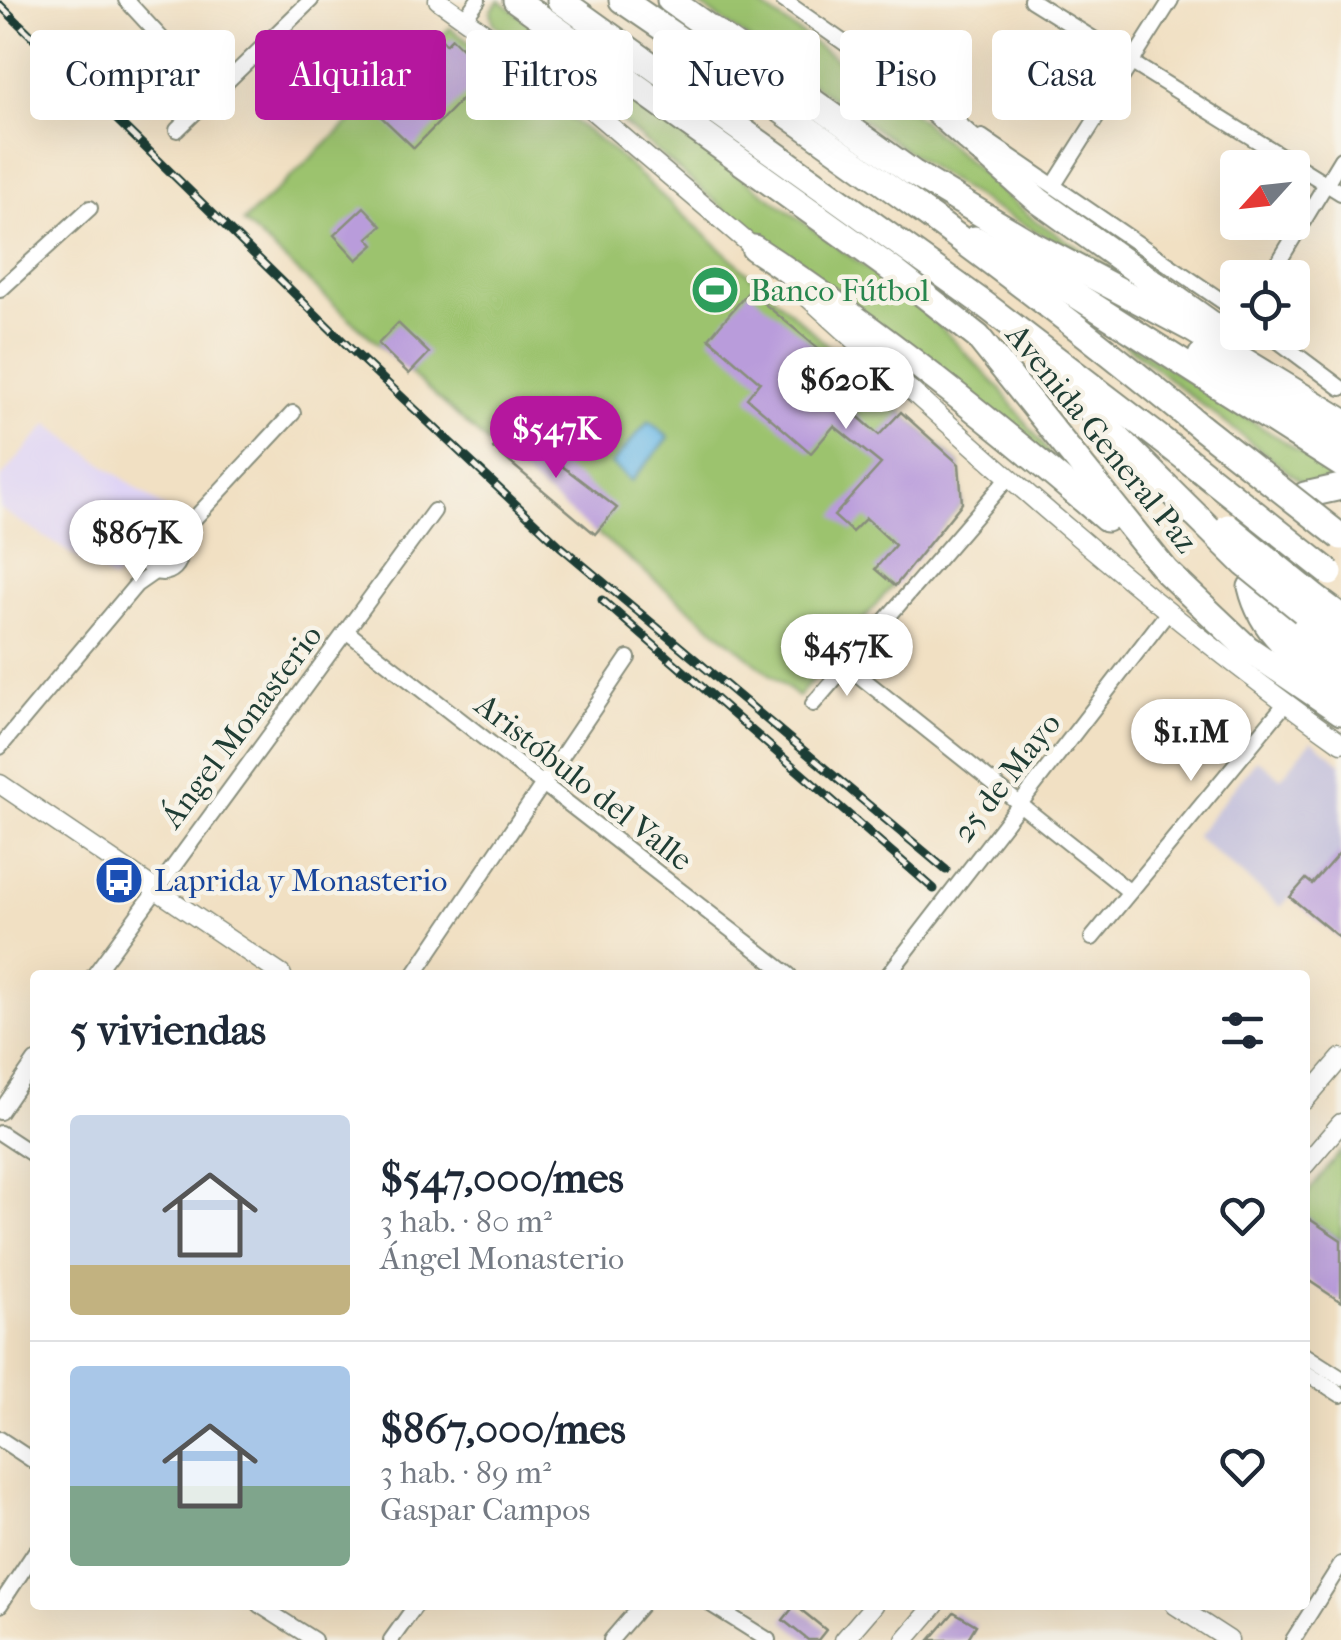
<!DOCTYPE html>
<html lang="es">
<head>
<meta charset="utf-8">
<style>
	body { margin:0; font-family:"IM FELL French Canon",serif; background:#f2f2f3; color:#1f2937; height:100vh; display:flex; flex-direction:column; font-size:38px; white-space:nowrap }
	* { box-sizing:border-box; margin:0 }
	p { font-size:32px; color:#747a83 }
	.icon { flex:none; width:55px; height:55px; fill:none; stroke:currentColor; stroke-width:2; stroke-linecap:round; stroke-linejoin:round }
	.map { position:relative; flex:1; overflow:hidden }
	.panel { position:absolute; left:30px; top:970px; width:1280px; height:640px; display:flex; flex-direction:column; background:#fff; border-radius:10px; box-shadow:0 10px 40px #0002 }
	.panel>* { flex:none }
	.hud { position:absolute; left:30px; top:30px; width:1282px; height:90px; display:flex; gap:20px }
	.needle { width:65px; rotate:243deg }
	.tools { position:absolute; left:1220px; top:150px; display:grid; gap:20px }
	.tools a { display:grid; place-items:center; width:90px; height:90px; border-radius:10px; background:#fff; box-shadow:0 10px 40px #0002; font-size:50px }
	.price { position:absolute; translate:-50% -85px; padding:0 22px; border-radius:35px; background:#fff; color:#222; font-size:32px; line-height:65px; filter:drop-shadow(0 2px 5px #0008) }
	.price::after { content:''; position:absolute; left:50%; top:60px; width:30px; height:22px; margin-left:-15px; background:inherit; clip-path:polygon(0 0,100% 0,50% 100%) }
	.price.current { background:#b5179e; color:#fff }
	ul { padding:0; list-style:none }
	li { display:flex; align-items:center; gap:30px; height:250px; padding:0 40px }
	li+li { border-top:2px solid #e0e1e3 }
	li span { display:grid; place-items:center; flex:none; width:280px; height:200px; border-radius:10px; color:#555 }
	li>.icon { margin-inline-start:auto }
	span .icon { width:120px; height:120px; fill:#fffc; stroke-width:1 }
	li b { font-size:42px }
	h2 { display:flex; justify-content:space-between; align-items:center; height:120px; padding:0 40px; font-size:42px }
	.chip { padding:0 35px; border-radius:10px; background:#fff; box-shadow:0 10px 40px #0002; font-size:35px; line-height:90px }
	.chip.current { background:#b5179e; color:#fff }
	.map>svg:first-child { display:block }
</style>
</head>
<body>
<div class="map">
<svg width="1341" height="1640" viewBox="0 0 1341 1640">
	<rect width="100%" height="100%" fill="#f7f3e8"/>
	<filter id="ink" filterUnits="userSpaceOnUse"><feTurbulence type="fractalNoise" baseFrequency=".01" numOctaves="2"/><feDisplacementMap in="SourceGraphic" scale="20" xChannelSelector="R" yChannelSelector="G"/><feConvolveMatrix kernelMatrix="1 2 1 2 8 2 1 2 1" color-interpolation-filters="sRGB"/></filter>
	<filter id="wash" filterUnits="userSpaceOnUse"><feTurbulence type="fractalNoise" baseFrequency=".0048" numOctaves="4" result="noise"/><feDisplacementMap in="SourceGraphic" scale="40" xChannelSelector="R" yChannelSelector="G"/><feGaussianBlur stdDeviation="2.25" result="paint"/><feColorMatrix in="noise" values="0 0 0 0 0 0 0 0 0 0 0 0 0 0 0 0 0 1.4 0 .05"/><feComposite in="paint" operator="in"/></filter>
	<g filter="url(#wash)">
		<rect width="100%" height="100%" fill="#f1e0c3"/>
		<polygon fill="#dfd4f5" points="48,424 175,516 130,548 131,562 113,580 0,509 0,479"/>
		<polygon fill="#c3c0db" points="1312,740 1341,763 1341,908 1306,879 1281,907 1195,836 1257,759 1281,778"/>
		<g fill="#9cc36e" stroke="#5e8051" stroke-width="2.5">
			<polygon points="499,0 924,310 1002,391 1061,469 737,220 601,104 494,24 491,11"/>
			<polygon points="693,0 753,0 918,117 1033,219 1141,287 993,208 931,168"/>
			<polygon points="450,28 607,146 959,464 962,503 798,697 493,448 243,222"/>
			<polygon points="1095,321 1341,478 1305,485"/>
			<polygon points="1341,1151 1341,1240 1305,1216 1305,1196"/>
		</g>
		<polygon fill="#6dbae7" stroke="#467c8e" stroke-width="2.5" points="649,421 669,438 631,481 611,464"/>
		<g id="blocks">
			<g fill="#b99cdb">
				<polygon points="452,38 478,64 473,69 482,78 414,148 374,110 442,39 446,44"/>
				<polygon points="364,207 382,226 368,238 374,245 357,260 334,235"/>
				<polygon points="749,291 854,378 846,387 864,401 854,413 879,435 901,412 959,464 962,503 895,586 875,569 895,545 866,518 852,532 834,516 881,464 834,426 811,453 747,398 760,382 709,338"/>
				<polygon points="398,323 429,353 409,374 378,344"/>
				<polygon points="511,427 617,508 595,534 493,448"/>
				<polygon points="1341,851 1341,939 1290,897 1306,879 1312,884"/>
				<polygon points="1305,1216 1341,1240 1341,1302 1305,1278"/>
				<polygon points="795,1605 826,1630 818,1640 808,1640 783,1620"/>
				<polygon points="954,1612 976,1625 967,1640 930,1640"/>
			</g>
		</g>
	</g>
	<g filter="url(#ink)">
		<use href="#blocks" fill-opacity="0" stroke="#888e7c" stroke-width="2.5"/>
		<g fill="none" stroke-linecap="round" stroke-linejoin="round">
			<path stroke="#c7bfa6" stroke-width="25" stroke-dasharray="25 12" stroke-linecap="butt" d="M 1271,582 C 1268,546 1288,518 1322,507"/>
			<g stroke="#888e7c" stroke-width="18">
				<g id="minor">
					<polyline points="126,0 213,94"/>
					<polyline points="783,0 923,98"/>
					<polyline points="1031,0 1341,193"/>
					<polyline points="464,19 478,0"/>
					<polyline points="177,130 311,0"/>
					<polyline points="982,137 1238,312"/>
					<polyline points="1054,185 1171,0"/>
					<polyline points="1269,278 1341,159"/>
					<polyline points="0,290 90,208"/>
					<polyline points="1266,332 1341,388"/>
					<circle cx="162" cy="555" r="18"/>
					<polyline points="169,538 180,534 293,413"/>
					<polyline points="346,631 789,975"/>
					<polyline points="847,666 1130,892"/>
					<polyline points="813,704 1008,478"/>
					<polyline points="0,747 136,585 156,571"/>
					<polyline points="1092,938 1285,704"/>
					<polyline points="94,975 434,511"/>
					<polyline points="414,975 628,658"/>
					<polyline points="888,975 1168,612"/>
					<polyline points="0,1112 35,1061"/>
					<polyline points="0,1133 35,1156"/>
					<polyline points="1305,1355 1341,1378"/>
					<polyline points="1305,1372 1341,1395"/>
					<polyline points="0,1439 35,1462"/>
					<polyline points="0,1605 35,1552"/>
					<polyline points="259,1605 314,1640"/>
					<polyline points="712,1605 768,1640"/>
					<polyline points="391,1640 416,1605"/>
					<polyline points="611,1640 641,1605"/>
					<polyline points="1293,1640 1341,1564"/>
				</g>
			</g>
			<g stroke="#888e7c" stroke-width="21">
				<g id="tertiary">
					<polyline points="438,0 581,101 760,253"/>
					<path d="M 805,295 C 977,451 1151,608 1341,743"/>
					<polyline points="0,784 282,975"/>
					<polyline points="1175,1605 1229,1640"/>
				</g>
			</g>
			<g stroke="#888e7c" stroke-width="21">
				<g id="secondary">
					<polyline points="1305,1100 1341,1058"/>
					<polyline points="1305,1165 1341,1123"/>
					<polyline points="844,1640 874,1605"/>
					<polyline points="905,1640 935,1605"/>
				</g>
			</g>
			<g stroke="#888e7c" stroke-width="29">
				<g id="motorway">
					<polyline points="516,0 895,272 978,337 1166,571 1247,648 1341,712"/>
					<polyline points="560,0 984,304 1179,453"/>
					<path d="M 622,0 C 820,135 1018,275 1202,428"/>
					<polyline points="670,0 913,173 1032,244 1192,329 1341,420"/>
					<polyline points="918,95 1039,201 1220,330"/>
					<polyline points="975,239 1062,286 1341,464"/>
					<path d="M 754,248 C 879,330 993,422 1106,519"/>
					<polyline points="1201,356 1341,443"/>
					<polyline points="1055,375 1165,485"/>
					<polyline points="1305,495 1341,487"/>
					<path d="M 1251,587 C 1263,638 1301,659 1341,686"/>
					<polyline points="1314,597 1341,617"/>
					<polyline points="1277,604 1298,633 1341,663"/>
					<polyline points="1303,611 1341,638"/>
				</g>
			</g>
			<use href="#minor" stroke="#fff" stroke-width="14"/>
			<use href="#tertiary" stroke="#fff" stroke-width="18"/>
			<use href="#secondary" stroke="#fff" stroke-width="18"/>
			<use href="#motorway" stroke="#fff" stroke-width="25"/>
			<g stroke="#1f3d34" stroke-width="9">
				<g id="rail">
					<polyline points="0,5 354,352 560,546 946,870"/>
					<polyline points="602,600 934,889"/>
				</g>
			</g>
			<use href="#rail" stroke="#f7f3e8" stroke-width="5" stroke-dasharray="15" stroke-linecap="butt"/>
			<g stroke="#888e7c" stroke-width="29" stroke-linecap="butt">
				<g id="motorway-bridge">
					<polyline points="1202,428 1341,537"/>
					<polyline points="1179,453 1330,573"/>
					<polyline points="1165,485 1245,564 1303,611"/>
					<polyline points="1228,527 1314,597"/>
				</g>
			</g>
			<use href="#motorway-bridge" stroke="#fff" stroke-width="25"/>
		</g>
	</g>
	<defs>
		<g id="stadium-disc" transform="scale(2.5)"><circle r="9.5" fill="#2e9e5b" stroke="#f7f3e8"/><path d="M0-5a6.5 5 0 1 0 0 10a6.5 5 0 1 0 0-10ZM-3.5-1.8h7v3.6h-7Z" fill="#fff"/></g>
		<g id="bus-disc" transform="scale(2.5)"><circle r="9.5" fill="#1a4fb4" stroke="#f7f3e8"/><path d="M-5-6H5V4H4V6H2V4H-2V6H-4V4H-5ZM-3.5-4V0h7V-4ZM-3.5 1.2v1.5H-2V1.2ZM2 1.2v1.5H3.5V1.2Z" fill="#fff"/></g>
	</defs>
	<g fill-rule="evenodd">
		<use href="#stadium-disc" x="715" y="290"/>
		<use href="#bus-disc" x="119" y="880"/>
	</g>
	<g text-anchor="middle" stroke-width="9" stroke-linejoin="round" paint-order="stroke">
		<g font-size="32" fill="#27864d" stroke="#f7f3e8" text-anchor="start">
			<text x="750" y="301">Banco Fútbol</text>
		</g>
		<g font-size="32" fill="#1f3d34" stroke="#f7f3e8">
			<text transform="translate(1102 438) rotate(51)" y="11">Avenida General Paz</text>
			<text transform="translate(241 726) rotate(-53)" y="11">Ángel Monasterio</text>
			<text transform="translate(1006 777) rotate(-52)" y="11">25 de Mayo</text>
			<text transform="translate(584 782) rotate(38)" y="11">Aristóbulo del Valle</text>
		</g>
		<g font-size="32" fill="#164399" stroke="#f7f3e8" text-anchor="start">
			<text x="154" y="891">Laprida y Monasterio</text>
		</g>
	</g>
</svg>
<div class="tools">
<a><svg class="needle" viewBox="-14 -14 28 28"><path d="M0-13l5 13h-10z" fill="#e53935"/><path d="M0 13l5-13h-10z" fill="#747a83"/></svg></a>
<a><svg class="icon" aria-label="locate" viewBox="0 0 24 24"><circle cx="12" cy="12" r="6"/><path d="M12 2v4M12 18v4M2 12h4M18 12h4"/></svg></a>
</div>
<b class="price" style="left:846px;top:432px">$620K</b>
<b class="price current" style="left:556px;top:481px">$547K</b>
<b class="price" style="left:136px;top:585px">$867K</b>
<b class="price" style="left:847px;top:699px">$457K</b>
<b class="price" style="left:1191px;top:784px">$1.1M</b>
<div class="hud">
<a class="chip">Comprar</a>
<a class="chip current">Alquilar</a>
<a class="chip">Filtros</a>
<a class="chip">Nuevo</a>
<a class="chip">Piso</a>
<a class="chip">Casa</a>
</div>
<section class="panel">
<h2>5 viviendas<svg class="icon" aria-label="filters" viewBox="0 0 24 24"><path d="M4 7h16M4 17h16"/><circle cx="9" cy="7" r="2"/><circle cx="15" cy="17" r="2"/></svg></h2>
<ul>
<li><span style="background:linear-gradient(#c9d6e8 75%,#c2b280 0)"><svg class="icon" aria-label="home" viewBox="0 0 24 24"><path d="M3 11l9-7 9 7M6 9v11h12V9"/></svg></span><div><b>$547,000/mes</b><p>3 hab. · 80 m²</p><p>Ángel Monasterio</p></div><svg class="icon" aria-label="heart" viewBox="0 0 24 24"><path d="M12 20l-8-8c-3-5 5-10 8-4 3-6 11-1 8 4z"/></svg></li>
<li><span style="background:linear-gradient(#a9c7e8 60%,#7fa58c 0)"><svg class="icon" aria-label="home" viewBox="0 0 24 24"><path d="M3 11l9-7 9 7M6 9v11h12V9"/></svg></span><div><b>$867,000/mes</b><p>3 hab. · 89 m²</p><p>Gaspar Campos</p></div><svg class="icon" aria-label="heart" viewBox="0 0 24 24"><path d="M12 20l-8-8c-3-5 5-10 8-4 3-6 11-1 8 4z"/></svg></li>
</ul>
</section>
</div>
</body>
</html>
